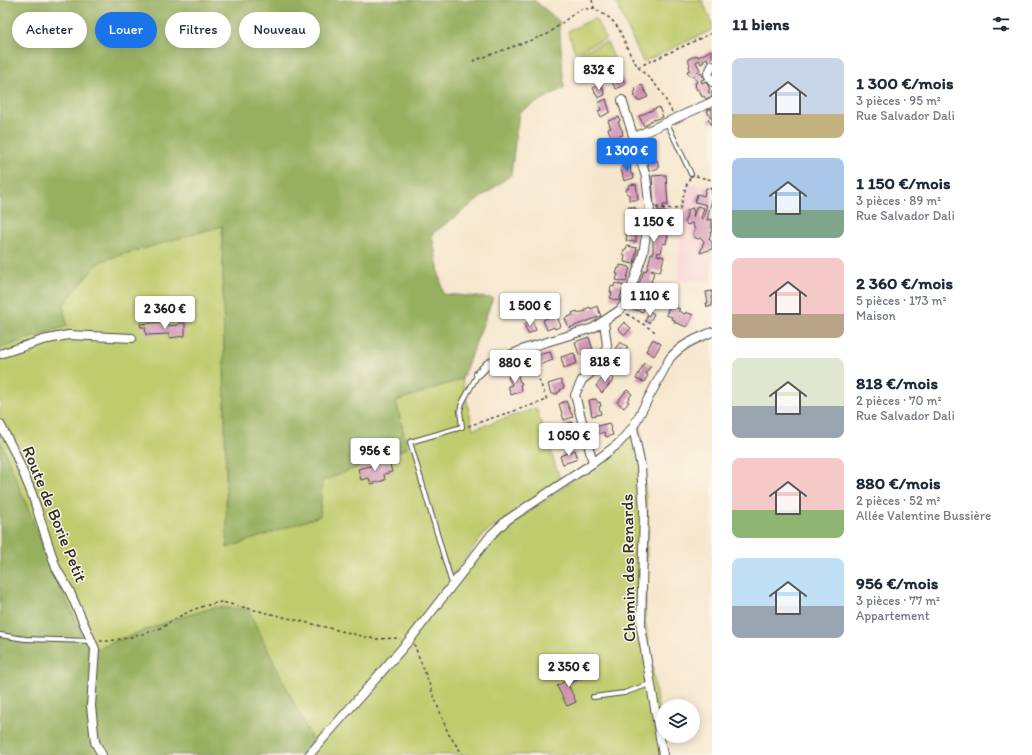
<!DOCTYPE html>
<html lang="fr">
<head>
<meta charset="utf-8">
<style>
	body { margin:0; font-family:Itim,sans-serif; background:#f2f2f3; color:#1f2937; height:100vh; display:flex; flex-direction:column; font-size:15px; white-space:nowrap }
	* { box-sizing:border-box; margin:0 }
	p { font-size:13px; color:#747a83 }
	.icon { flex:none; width:22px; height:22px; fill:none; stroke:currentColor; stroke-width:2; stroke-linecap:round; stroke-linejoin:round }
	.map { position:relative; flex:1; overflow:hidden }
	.details { display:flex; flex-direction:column; background:#fff; width:320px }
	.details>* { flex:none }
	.hud { position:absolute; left:12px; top:12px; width:380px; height:36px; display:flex; gap:8px }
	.fabs { position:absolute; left:656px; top:699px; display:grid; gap:8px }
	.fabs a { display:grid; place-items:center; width:44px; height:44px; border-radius:50%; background:#fff; box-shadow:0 2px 10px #0003; font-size:20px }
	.price { position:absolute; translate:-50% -34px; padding:0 9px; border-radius:4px; background:#fff; color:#222; font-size:13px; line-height:26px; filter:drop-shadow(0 1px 2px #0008) }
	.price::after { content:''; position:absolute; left:50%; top:24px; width:12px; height:9px; margin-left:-6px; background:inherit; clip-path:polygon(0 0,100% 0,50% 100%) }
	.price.selected { background:#1a73e8; color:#fff }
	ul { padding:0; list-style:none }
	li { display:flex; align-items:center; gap:12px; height:100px; padding:0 20px }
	li span { display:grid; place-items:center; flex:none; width:112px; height:80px; border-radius:8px; color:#555 }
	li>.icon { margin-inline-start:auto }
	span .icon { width:48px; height:48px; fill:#fffc; stroke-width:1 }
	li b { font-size:17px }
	h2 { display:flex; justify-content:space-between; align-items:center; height:48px; padding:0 20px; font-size:17px }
	.tag { padding:0 14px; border-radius:18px; background:#fff; box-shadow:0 2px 10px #0003; font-size:14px; line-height:36px }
	.tag.selected { background:#1a73e8; color:#fff }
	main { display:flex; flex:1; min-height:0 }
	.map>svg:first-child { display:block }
</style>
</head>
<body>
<main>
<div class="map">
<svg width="712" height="755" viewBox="0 0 712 755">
	<rect width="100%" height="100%" fill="#fcf5e5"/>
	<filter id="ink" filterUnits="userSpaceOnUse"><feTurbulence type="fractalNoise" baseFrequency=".025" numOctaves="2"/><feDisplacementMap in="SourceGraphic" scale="8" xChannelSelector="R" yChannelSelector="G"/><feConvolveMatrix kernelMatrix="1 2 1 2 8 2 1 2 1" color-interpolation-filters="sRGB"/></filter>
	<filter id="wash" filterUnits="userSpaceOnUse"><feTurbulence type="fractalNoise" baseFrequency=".012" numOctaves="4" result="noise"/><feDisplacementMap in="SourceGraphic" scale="16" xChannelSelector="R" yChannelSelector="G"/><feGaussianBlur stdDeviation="0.9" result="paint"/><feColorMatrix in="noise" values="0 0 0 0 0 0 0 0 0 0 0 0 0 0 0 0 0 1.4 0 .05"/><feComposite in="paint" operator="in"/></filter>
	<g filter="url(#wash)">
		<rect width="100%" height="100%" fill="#f6e6cd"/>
		<polygon fill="#f7cfd4" points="689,184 698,186 708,185 712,185 712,280 678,282 680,214"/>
		<g fill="#bfcc6e" stroke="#757c4c">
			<polygon points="615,0 702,0 712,23 712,30 643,62"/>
			<polygon points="595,18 606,39 575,52 568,31"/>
			<polygon points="607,42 614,58 585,70 578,53"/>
			<polygon points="222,225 227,547 322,481 407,448 396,401 462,379 473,429 536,408 561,482 484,534 414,627 507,528 620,446 641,426 648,525 645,619 665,755 302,755 313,744 215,607 173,620 89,651 53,570 0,440 0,348 67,326 63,305 100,261"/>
		</g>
		<g fill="#97b061" stroke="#616e46">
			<polygon points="0,0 534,0 559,21 564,88 519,112 511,175 432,234 443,294 493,298 462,379 396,401 407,448 322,481 320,516 227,548 222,226 100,261 63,305 67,326 0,348"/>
			<polygon points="0,440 53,570 89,651 173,620 215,607 248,609 314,744 302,755 0,755"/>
		</g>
		<g id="blocks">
			<g fill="#d192b6">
				<polygon points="712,50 712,59 708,61 707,58 703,60 704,62 701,64 699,60 696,62 700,70 697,72 699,74 701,73 704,79 701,80 702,83 705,81 708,85 710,90 708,91 709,93 712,92 712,97 710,98 710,97 706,99 704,96 702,97 699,89 697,90 695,86 696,86 695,83 697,82 694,76 692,77 691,75 689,75 687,71 690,70 689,66 690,65 688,59 697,55 698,57"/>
				<polygon points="620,76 626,84 616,89 612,82"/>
				<polygon points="601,84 605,95 598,98 593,88"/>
				<polygon points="642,85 648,97 638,101 634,96 636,95 634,92 636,91 635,88"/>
				<polygon points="606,99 610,112 601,117 598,111 601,110 598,103"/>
				<polygon points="659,107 663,117 650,121 649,123 644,126 639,116"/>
				<polygon points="712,108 712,126 708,119 711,118 707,111"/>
				<polygon points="619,117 620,121 618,122 623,132 622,132 623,135 612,139 608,129 611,128 608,121"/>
				<polygon points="619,143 620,153 628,151 629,157 615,161 611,145"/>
				<polygon points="653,144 655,153 653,154 654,157 654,160 657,160 659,168 649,171 647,165 649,165 643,146"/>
				<polygon points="630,162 631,174 633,174 634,178 624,181 621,168 623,167 622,164"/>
				<polygon points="666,175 668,205 663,205 664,212 669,213 666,228 669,229 666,244 663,243 661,253 658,252 657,255 664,257 660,272 652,269 651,271 654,272 651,282 654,283 649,298 647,297 643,312 630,308 644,271 647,270 651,253 653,254 653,241 656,226 653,225 656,211 662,211 658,210 658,206 654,206 652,176"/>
				<polygon points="636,184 638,200 629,200 629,194 627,194 626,189 629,188 628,185"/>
				<polygon points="711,186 712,199 707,220 712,219 712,229 709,239 712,242 712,249 700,253 704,241 701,238 698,239 694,237 693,233 695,230 692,223 687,225 685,221 688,210 692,208 694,212 693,217 697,206 704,208 701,218 703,219 707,205 695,202 697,194 704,196 706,188 711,189"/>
				<polygon points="628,207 635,207 635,211 638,211 639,220 629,221"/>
				<polygon points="628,226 636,226 636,242 626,241 627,234 625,234 625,230 628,229"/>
				<polygon points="627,246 637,248 634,264 624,262 625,256 623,255 624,250 626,250"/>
				<polygon points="620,265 630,267 626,282 616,280 618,274 616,274 618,268 620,268"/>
				<polygon points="615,283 624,286 619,301 610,298 612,293 610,292 611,286 614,287"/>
				<polygon points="712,291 712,306 707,307 706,303 708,303 706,292"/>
				<polygon points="671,302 677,305 675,307 680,309 678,311 685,314 686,312 693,315 687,327 674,322 675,320 671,319 672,317 666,315"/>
				<polygon points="597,306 601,316 569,328 565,318 573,315 572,313 577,311 578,313 586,311 585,309 590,307 591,309"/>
				<polygon points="650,311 654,314 649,323 645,321"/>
				<polygon points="556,314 561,326 555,329 554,327 547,330 543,320"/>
				<polygon points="532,320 536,330 528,334 524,324"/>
				<polygon points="162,322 163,326 178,325 178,323 185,323 185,336 169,338 169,334 146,335 145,327 141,327 140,324"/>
				<polygon points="624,322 631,328 625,335 618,329"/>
				<polygon points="589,337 593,350 579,355 575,342"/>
				<polygon points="653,339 661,344 654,356 646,351"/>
				<polygon points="620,342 628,347 622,356 624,357 619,366 611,360 617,352 614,350"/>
				<polygon points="550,352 553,360 539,365 537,355"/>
				<polygon points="574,353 577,363 564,368 561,357"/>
				<polygon points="644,363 651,366 650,368 649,368 646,374 648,375 644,382 636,379"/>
				<polygon points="517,373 520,382 521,382 522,384 520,385 522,391 511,395 508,386 512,385 508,377"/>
				<polygon points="607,373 614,379 602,393 596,386"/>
				<polygon points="561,380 564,388 560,390 561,391 557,393 558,394 551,394 548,384"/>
				<polygon points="627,390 632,394 627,401 629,402 624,408 617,402"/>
				<polygon points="596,399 598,403 600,402 601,406 599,407 601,414 592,416 589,400"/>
				<polygon points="566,401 573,417 564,420 559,404"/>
				<polygon points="572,422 577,437 568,441 562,425"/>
				<polygon points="609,423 613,435 606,437 604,432 596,435 594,427"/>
				<polygon points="575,450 578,459 563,464 560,456"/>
				<polygon points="389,461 392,472 384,474 385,480 371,484 369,478 361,480 358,469"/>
				<polygon points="581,671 584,677 568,684 576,702 567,706 557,686 567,680 566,678"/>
			</g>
		</g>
	</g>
	<g filter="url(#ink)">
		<use href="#blocks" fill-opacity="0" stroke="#494743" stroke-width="1"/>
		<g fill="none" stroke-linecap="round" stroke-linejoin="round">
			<g stroke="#494743" stroke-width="6">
				<g id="service">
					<polyline points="667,123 691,174"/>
					<polyline points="452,584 410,442 462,427 460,411 462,403 478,374"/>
					<polyline points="0,635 25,639 91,641"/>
					<polyline points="593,697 624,693 650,684"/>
				</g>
			</g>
			<g stroke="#494743" stroke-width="10">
				<g id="minor">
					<polyline points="712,66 708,74 712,82"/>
					<polyline points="634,137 712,102"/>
					<polyline points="0,354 43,340 68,335 132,338"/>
					<polyline points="478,374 488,364 527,348 593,328 620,310 627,300 643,254 650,211 646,177 622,100"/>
					<polyline points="0,424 15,453 32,494 56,568 69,590 95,649 91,706 95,742 102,755"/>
					<polyline points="633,427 641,467 644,511 641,627 663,755"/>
					<polyline points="593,463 575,395 582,380 598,367 604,355 607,345 604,322"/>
					<path d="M 309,755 L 412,637 L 491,535 L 507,520 L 593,463 L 618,444 L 633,427 L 670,358 C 682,344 696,339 712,332"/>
				</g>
			</g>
			<g stroke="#494743" stroke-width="1.5" stroke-dasharray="3 3" stroke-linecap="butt">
				<polyline points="592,0 594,8"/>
				<polyline points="473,61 548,34 577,11 582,9 594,8 611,19 619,29 631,56 638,67 655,84 663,95 672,112"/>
				<polyline points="638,67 712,33"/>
				<polyline points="696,176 712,180"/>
				<polyline points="656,208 680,209 686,186 690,178"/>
				<polyline points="627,314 657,333"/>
				<polyline points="468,426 547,400 529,354"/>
				<path d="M 100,641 C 114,642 151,633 163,627 C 167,625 170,622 173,620 C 188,611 206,604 222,602 L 374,639 L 398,638 L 400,639"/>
				<polyline points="414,644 448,733 463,755"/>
			</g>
			<use href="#service" stroke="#fff" stroke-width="4"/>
			<use href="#minor" stroke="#fff" stroke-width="8"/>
		</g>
	</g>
	<g text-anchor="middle" stroke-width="3" stroke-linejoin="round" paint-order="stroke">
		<g font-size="17" fill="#2b2b2b" stroke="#fcf5e5">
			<text transform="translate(55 514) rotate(68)" y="6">Route de Borie Petit</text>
			<text transform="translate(628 568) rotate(-91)" y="6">Chemin des Renards</text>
		</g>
	</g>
</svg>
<div class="fabs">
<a><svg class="icon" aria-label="layers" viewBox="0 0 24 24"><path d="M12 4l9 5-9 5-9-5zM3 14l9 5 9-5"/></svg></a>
</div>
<b class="price" style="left:599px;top:91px">832 €</b>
<b class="price selected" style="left:627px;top:172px">1 300 €</b>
<b class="price" style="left:654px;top:243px">1 150 €</b>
<b class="price" style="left:650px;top:317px">1 110 €</b>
<b class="price" style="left:530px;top:327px">1 500 €</b>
<b class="price" style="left:165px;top:330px">2 360 €</b>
<b class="price" style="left:605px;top:383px">818 €</b>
<b class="price" style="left:515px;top:384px">880 €</b>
<b class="price" style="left:569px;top:457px">1 050 €</b>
<b class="price" style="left:375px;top:472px">956 €</b>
<b class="price" style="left:569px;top:688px">2 350 €</b>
<div class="hud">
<a class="tag">Acheter</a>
<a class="tag selected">Louer</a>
<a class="tag">Filtres</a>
<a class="tag">Nouveau</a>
</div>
</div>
<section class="details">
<h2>11 biens<svg class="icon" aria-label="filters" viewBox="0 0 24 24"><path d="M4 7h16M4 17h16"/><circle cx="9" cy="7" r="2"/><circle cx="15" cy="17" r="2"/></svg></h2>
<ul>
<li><span style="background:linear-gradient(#c9d6e8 70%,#c2b280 0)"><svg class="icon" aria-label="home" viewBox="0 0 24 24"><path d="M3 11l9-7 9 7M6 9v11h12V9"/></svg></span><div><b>1 300 €/mois</b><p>3 pièces · 95 m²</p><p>Rue Salvador Dali</p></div></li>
<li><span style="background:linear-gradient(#a9c7e8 65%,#7fa58c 0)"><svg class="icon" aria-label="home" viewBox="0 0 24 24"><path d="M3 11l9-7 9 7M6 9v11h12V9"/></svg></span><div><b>1 150 €/mois</b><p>3 pièces · 89 m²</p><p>Rue Salvador Dali</p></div></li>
<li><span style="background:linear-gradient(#f6c9c9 70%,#b9a48a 0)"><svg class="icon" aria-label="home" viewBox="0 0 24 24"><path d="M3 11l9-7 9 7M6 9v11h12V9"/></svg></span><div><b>2 360 €/mois</b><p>5 pièces · 173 m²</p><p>Maison</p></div></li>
<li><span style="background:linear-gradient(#dfe7d0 60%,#9aa5b1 0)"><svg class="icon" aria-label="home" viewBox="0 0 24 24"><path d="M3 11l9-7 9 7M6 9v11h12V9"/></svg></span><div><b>818 €/mois</b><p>2 pièces · 70 m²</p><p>Rue Salvador Dali</p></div></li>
<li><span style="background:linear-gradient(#f6c9c9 65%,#8fb573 0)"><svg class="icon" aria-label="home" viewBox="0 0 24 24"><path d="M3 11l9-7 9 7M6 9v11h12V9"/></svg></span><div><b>880 €/mois</b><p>2 pièces · 52 m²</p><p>Allée Valentine Bussière</p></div></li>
<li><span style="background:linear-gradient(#bfe0f5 60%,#9aa5b1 0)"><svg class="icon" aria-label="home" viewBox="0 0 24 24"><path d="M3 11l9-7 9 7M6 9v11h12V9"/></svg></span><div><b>956 €/mois</b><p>3 pièces · 77 m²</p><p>Appartement</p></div></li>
</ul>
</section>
</main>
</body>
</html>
